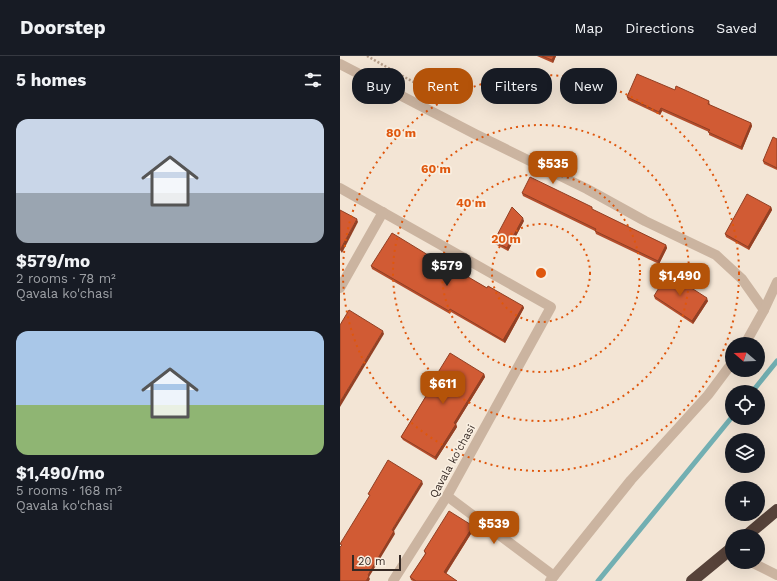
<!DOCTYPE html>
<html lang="en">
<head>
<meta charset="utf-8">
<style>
	body { margin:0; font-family:"Work Sans",sans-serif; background:#20242c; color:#f1f3f6; height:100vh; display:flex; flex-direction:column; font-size:15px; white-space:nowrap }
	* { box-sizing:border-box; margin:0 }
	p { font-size:13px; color:#9ea1a6 }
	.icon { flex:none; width:22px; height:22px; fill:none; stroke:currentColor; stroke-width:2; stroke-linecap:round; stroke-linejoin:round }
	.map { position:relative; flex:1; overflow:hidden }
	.sheet { display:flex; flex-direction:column; background:#171b24; width:340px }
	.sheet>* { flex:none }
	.guide { position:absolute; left:12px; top:12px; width:365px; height:36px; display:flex; gap:8px }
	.needle { width:26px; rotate:289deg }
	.controls { position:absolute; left:385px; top:281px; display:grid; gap:8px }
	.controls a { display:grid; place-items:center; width:40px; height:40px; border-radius:50%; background:#171b24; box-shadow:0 4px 16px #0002; font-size:20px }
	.scale { position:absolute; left:12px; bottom:10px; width:49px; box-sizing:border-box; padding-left:4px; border:2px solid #352924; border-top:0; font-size:11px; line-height:14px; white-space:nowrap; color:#352924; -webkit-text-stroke:3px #faefe1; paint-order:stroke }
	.price { position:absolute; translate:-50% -34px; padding:0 9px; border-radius:8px; background:#b45309; color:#fff; font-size:13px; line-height:26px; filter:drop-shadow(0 1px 2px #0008) }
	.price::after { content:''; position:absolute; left:50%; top:24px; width:12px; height:9px; margin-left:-6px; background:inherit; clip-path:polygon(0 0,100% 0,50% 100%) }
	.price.on { background:#222; color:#fff }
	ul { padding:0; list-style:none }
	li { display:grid; align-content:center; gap:8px; height:212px; padding:0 16px }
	li span { display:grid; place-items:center; height:124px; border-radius:12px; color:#555 }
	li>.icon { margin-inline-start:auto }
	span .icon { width:72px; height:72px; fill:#fffc; stroke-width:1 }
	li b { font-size:17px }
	h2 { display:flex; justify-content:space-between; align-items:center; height:48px; padding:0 16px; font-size:17px }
	.pill { padding:0 14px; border-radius:16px; background:#171b24; box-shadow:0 4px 16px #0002; font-size:14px; line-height:36px }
	.pill.on { background:#b45309; color:#fff }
	header { display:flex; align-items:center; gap:24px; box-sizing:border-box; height:56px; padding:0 20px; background:#171b24; border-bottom:1px solid #363941 }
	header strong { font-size:19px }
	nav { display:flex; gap:22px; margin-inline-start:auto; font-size:14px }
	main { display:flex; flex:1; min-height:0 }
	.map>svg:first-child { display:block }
</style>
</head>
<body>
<header>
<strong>Doorstep</strong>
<nav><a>Map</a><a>Directions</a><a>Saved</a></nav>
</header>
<main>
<section class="sheet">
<h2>5 homes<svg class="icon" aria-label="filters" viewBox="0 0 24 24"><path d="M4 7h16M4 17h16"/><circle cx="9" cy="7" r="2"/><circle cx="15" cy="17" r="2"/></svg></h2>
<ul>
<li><span style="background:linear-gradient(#c9d6e8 60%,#9aa5b1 0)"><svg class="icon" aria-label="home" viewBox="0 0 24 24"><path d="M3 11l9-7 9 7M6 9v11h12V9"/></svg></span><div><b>$579/mo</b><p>2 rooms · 78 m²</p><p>Qavala ko'chasi</p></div></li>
<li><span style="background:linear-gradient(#a9c7e8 60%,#8fb573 0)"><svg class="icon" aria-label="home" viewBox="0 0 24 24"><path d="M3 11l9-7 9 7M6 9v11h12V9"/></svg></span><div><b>$1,490/mo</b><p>5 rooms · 168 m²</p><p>Qavala ko'chasi</p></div></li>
</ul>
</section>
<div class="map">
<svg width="437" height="525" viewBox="0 0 437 525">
	<rect width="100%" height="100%" fill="#f3e5d5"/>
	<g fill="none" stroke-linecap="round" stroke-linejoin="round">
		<g stroke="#72afb2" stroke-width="5">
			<polyline points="412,336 437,305"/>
			<polyline points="258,525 392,361"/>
		</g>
		<polyline stroke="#b79e8a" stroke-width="2.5" stroke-dasharray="2 2" stroke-linecap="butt" points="27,0 102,42 106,47"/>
		<g stroke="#cbb4a0" stroke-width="10">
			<polyline points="0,8 135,78 247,133 305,165 376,199 402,223 424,254"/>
			<polyline points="0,132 211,251 107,440 53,525"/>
			<polyline points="0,232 43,156"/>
			<polyline points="405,288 424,254 437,226"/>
			<polyline points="107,440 214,520"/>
			<polyline points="411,506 437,519"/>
			<polyline points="210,525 291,424 368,339 392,307"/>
		</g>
		<g stroke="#57433a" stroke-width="12">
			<polyline points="406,480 437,454"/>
			<polyline points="352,525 392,492"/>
		</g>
	</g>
	<g fill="#b44e2d">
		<polygon points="197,0 216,0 213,7"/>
		<polygon points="335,34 369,45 370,49 411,67 412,70 402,94 369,79 369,76 322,55 320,59 288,44 287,41"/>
		<polygon points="437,83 437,114 424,108 423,105"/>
		<polygon points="182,137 253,154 326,189 327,192 319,208 256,178 255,175 183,140"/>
		<polygon points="431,151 432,154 409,194 386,181 385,178"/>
		<polygon points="184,165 168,195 155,188 154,185"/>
		<polygon points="93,202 147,232 183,250 184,252 165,287 111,256 110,258 32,213 31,210"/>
		<polygon points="314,240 368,245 353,268 315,243"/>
		<polygon points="144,318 145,321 116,368 117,371 96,404 63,384 61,381 90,333 89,331"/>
		<polygon points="134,473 106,518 117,525 73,525 71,524 70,521 85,498 84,495"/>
	</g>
	<g fill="#924024">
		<polygon points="214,0 216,0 213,7 212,4"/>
		<polygon points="321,52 322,55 320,59 319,56"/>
		<polygon points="411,67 412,70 402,94 401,91"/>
		<polygon points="431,151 432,154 409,194 408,191"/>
		<polygon points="183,162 184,165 168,195 167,192"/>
		<polygon points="17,163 18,166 2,197 0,194"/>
		<polygon points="326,189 327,192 319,208 318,205"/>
		<polygon points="367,242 368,245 353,268 352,265"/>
		<polygon points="183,250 184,252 165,287 163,284"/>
		<polygon points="43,275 44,278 0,351 0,346"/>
		<polygon points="144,318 145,321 116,368 117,371 96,404 95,401 114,367"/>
		<polygon points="82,425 83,428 54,475 55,478 29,521 30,523 29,525 26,525 28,519 52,474"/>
		<polygon points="133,470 134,473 105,519 104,516"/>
	</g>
	<g fill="#d15b34" stroke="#924024">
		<polygon points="202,0 214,0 212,4"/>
		<polygon points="297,18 335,34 336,30 369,45 368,48 411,67 401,91 368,76 370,74 321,52 319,56 287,41"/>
		<polygon points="433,81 437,83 437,112 423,105"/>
		<polygon points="190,121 252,151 252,153 326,189 318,205 255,175 256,173 182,137"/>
		<polygon points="407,138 431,151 408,191 385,178"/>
		<polygon points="172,151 183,162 167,192 154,185"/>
		<polygon points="0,154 17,163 0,194"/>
		<polygon points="52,177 93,202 94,201 147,232 148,230 183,250 163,284 110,253 109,255 31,210"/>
		<polygon points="328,217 367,242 352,265 314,240"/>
		<polygon points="9,254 43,275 0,346 0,269"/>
		<polygon points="110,297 144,318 114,367 116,368 95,401 61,381 91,332 89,331"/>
		<polygon points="48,404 82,425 52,474 54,475 28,519 29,520 26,525 0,525 0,491 2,489 0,488 30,439 28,438"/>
		<polygon points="109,455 133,470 104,516 117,525 76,525 70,521 86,497 84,495"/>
	</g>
	<g fill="none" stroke="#df570d" stroke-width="2" stroke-dasharray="2 4">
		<circle cx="201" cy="217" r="49"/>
		<circle cx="201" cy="217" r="99"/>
		<circle cx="201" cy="217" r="148"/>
		<circle cx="201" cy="217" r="198"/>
	</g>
	<g text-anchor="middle" stroke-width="3.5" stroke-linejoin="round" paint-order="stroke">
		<g font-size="11" fill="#352924" stroke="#faefe1">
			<text transform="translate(112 405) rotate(-61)" y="4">Qavala ko'chasi</text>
		</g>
	</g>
	<circle cx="201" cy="217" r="6" fill="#df570d" stroke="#faefe1" stroke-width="2"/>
	<g font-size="12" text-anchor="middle" font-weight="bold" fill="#df570d" stroke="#faefe1" stroke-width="3.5" stroke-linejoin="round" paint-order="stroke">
		<text x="61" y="81">80 m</text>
		<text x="96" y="117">60 m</text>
		<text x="131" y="151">40 m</text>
		<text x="166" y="187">20 m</text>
	</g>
</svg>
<div class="controls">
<a><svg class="needle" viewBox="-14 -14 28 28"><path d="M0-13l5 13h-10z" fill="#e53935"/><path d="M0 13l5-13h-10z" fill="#9ea1a6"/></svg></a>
<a><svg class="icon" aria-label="locate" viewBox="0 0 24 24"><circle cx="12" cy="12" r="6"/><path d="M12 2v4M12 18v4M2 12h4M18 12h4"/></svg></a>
<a><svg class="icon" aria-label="layers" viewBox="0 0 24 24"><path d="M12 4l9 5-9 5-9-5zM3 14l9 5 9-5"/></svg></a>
<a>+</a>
<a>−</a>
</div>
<div class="scale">20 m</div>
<b class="price" style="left:213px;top:129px">$535</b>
<b class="price on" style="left:107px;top:231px">$579</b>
<b class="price" style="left:340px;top:241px">$1,490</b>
<b class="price" style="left:103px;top:349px">$611</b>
<b class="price" style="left:154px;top:489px">$539</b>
<div class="guide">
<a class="pill">Buy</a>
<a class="pill on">Rent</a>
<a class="pill">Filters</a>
<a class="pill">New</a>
</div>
</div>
</main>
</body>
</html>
